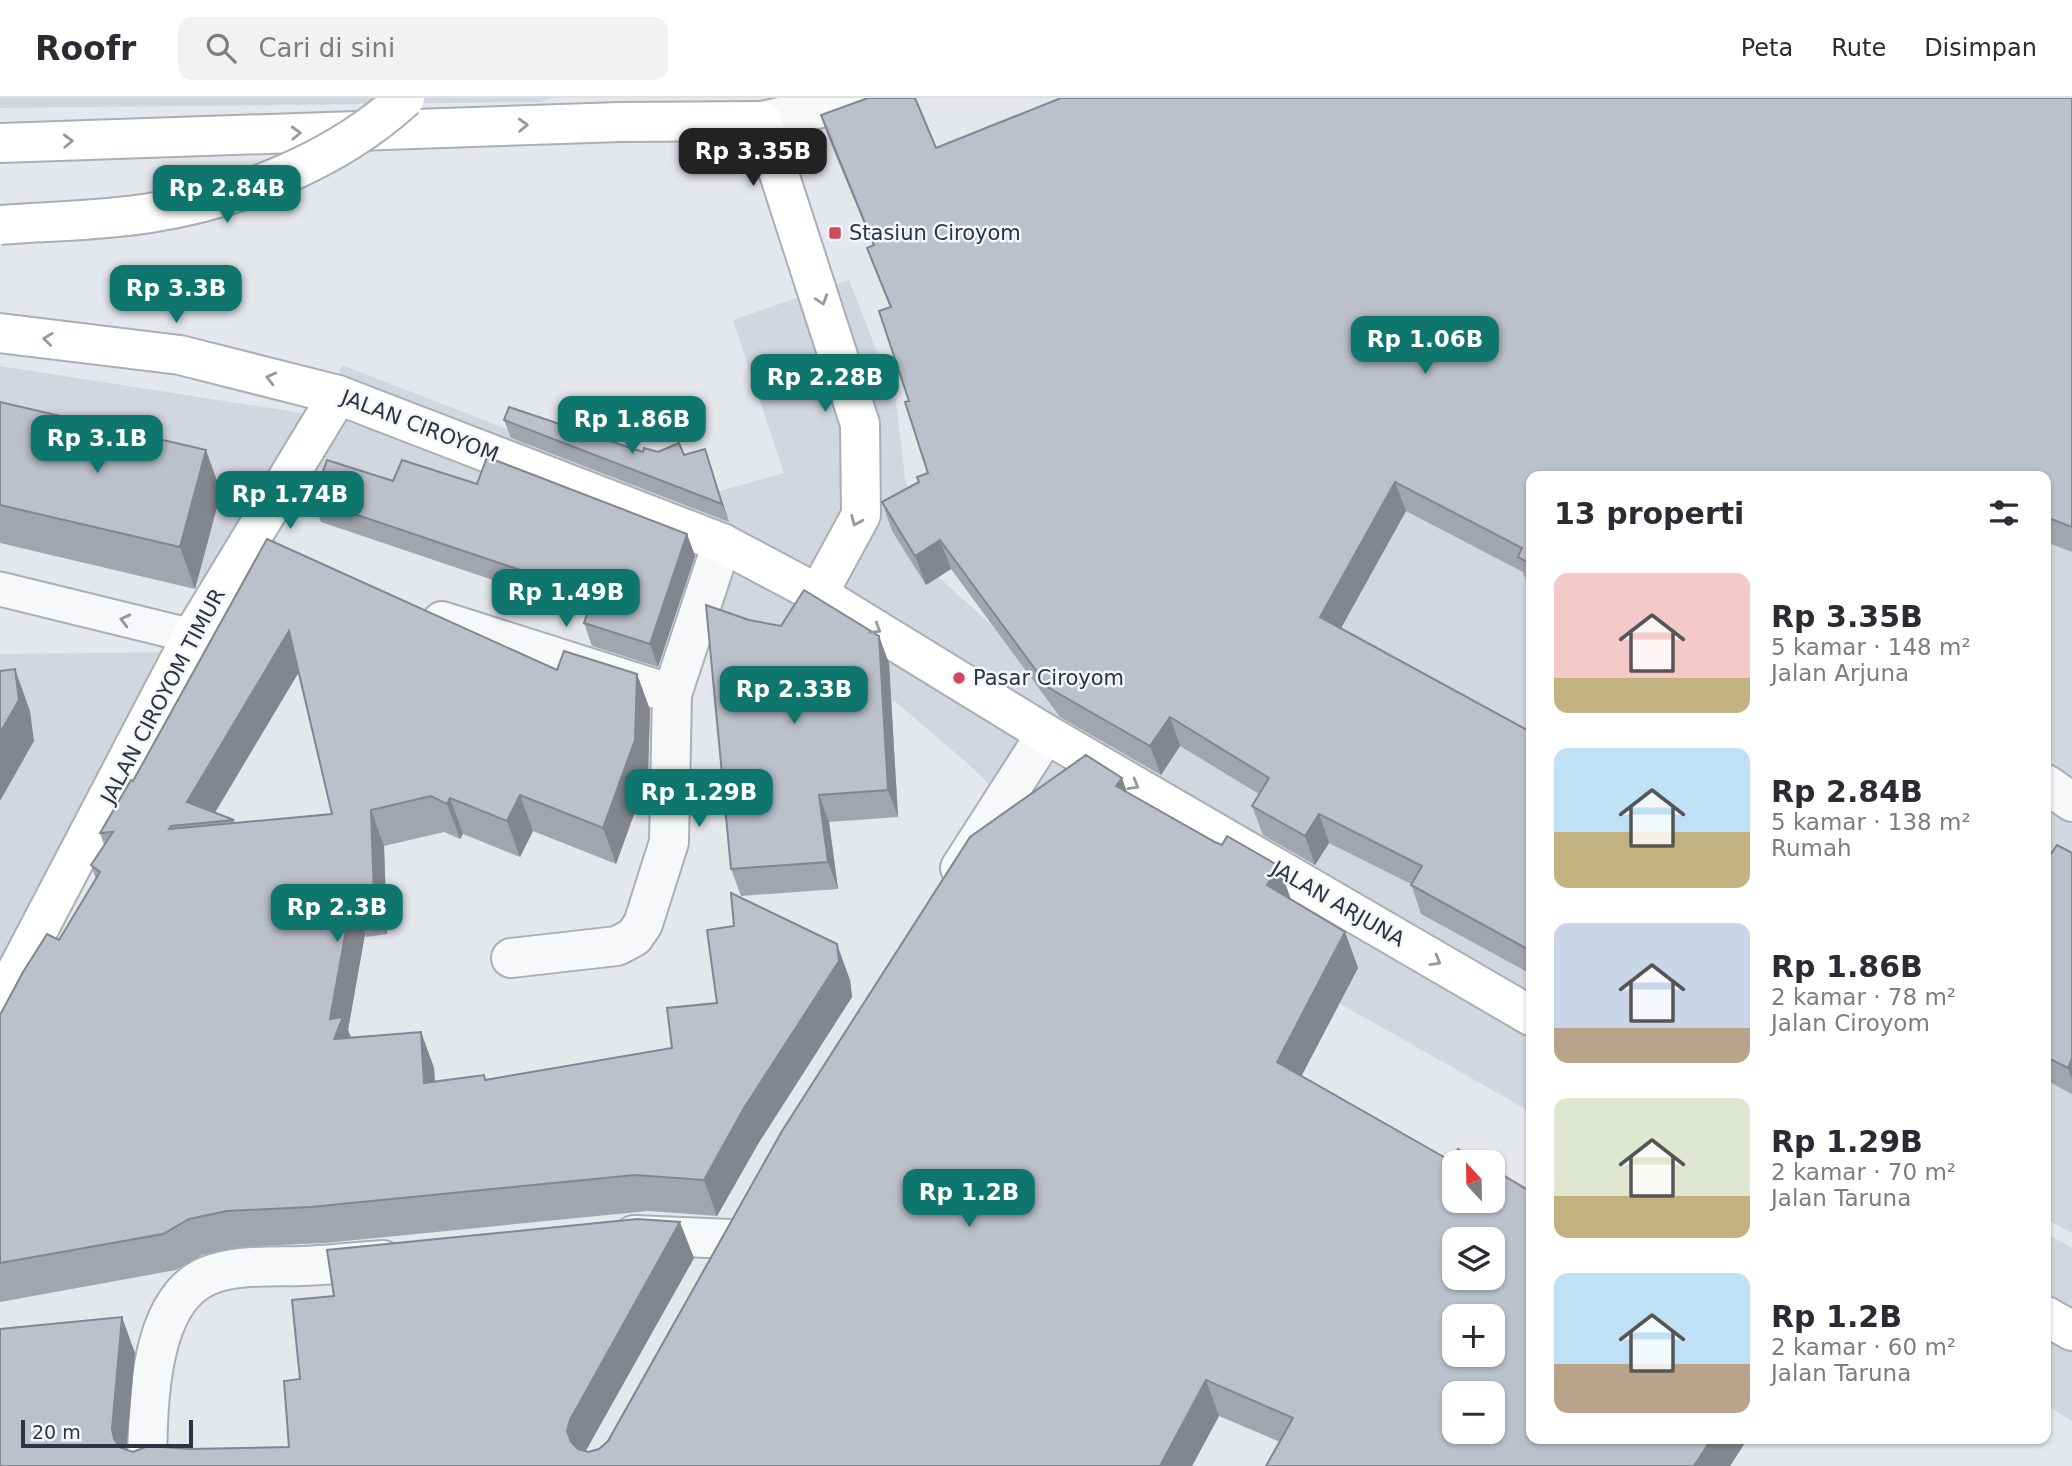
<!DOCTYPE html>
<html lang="id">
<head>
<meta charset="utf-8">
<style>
	body { margin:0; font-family:"DejaVu Sans",sans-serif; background:#f2f2f3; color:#2b2b33; height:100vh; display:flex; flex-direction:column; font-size:26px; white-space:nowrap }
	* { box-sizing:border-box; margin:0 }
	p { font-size:23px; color:#7c7c81 }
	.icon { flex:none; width:38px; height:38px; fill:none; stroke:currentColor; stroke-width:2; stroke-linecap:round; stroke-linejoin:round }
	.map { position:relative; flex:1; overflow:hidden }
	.details { position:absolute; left:1526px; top:373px; width:525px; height:973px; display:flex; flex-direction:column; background:#fff; border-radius:14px; box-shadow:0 2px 5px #0004 }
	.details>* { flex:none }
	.needle { width:46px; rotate:338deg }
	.controls { position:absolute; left:1442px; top:1052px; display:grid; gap:14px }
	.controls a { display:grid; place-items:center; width:63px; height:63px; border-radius:14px; background:#fff; box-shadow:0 2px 5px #0004; font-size:35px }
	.scale { position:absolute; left:21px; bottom:18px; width:172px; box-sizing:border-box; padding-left:7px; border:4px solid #2b3445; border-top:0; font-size:19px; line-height:24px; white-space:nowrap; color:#2b3445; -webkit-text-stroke:5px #f4f6f9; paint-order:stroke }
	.price { position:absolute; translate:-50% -60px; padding:0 16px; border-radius:14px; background:#0f766e; color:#fff; font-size:23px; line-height:46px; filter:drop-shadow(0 2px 4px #0008) }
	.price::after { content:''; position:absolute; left:50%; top:42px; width:21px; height:16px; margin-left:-10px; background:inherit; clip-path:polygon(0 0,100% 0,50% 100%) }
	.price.on { background:#222; color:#fff }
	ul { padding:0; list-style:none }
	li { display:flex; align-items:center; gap:21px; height:175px; padding:0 28px }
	li span { display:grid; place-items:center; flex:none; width:196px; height:140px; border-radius:14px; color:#555 }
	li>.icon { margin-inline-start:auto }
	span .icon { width:84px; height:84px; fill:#fffc; stroke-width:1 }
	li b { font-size:30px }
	h2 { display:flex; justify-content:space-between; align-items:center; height:84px; padding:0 28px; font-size:30px }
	header { display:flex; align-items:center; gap:42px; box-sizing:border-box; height:98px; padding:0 35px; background:#fff; border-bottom:2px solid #e1e1e2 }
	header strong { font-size:33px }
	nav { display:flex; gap:38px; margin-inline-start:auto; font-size:24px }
	.search { width:490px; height:63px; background:#f2f2f3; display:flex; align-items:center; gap:18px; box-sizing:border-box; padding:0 24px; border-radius:14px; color:#7c7c81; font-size:26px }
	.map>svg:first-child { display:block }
</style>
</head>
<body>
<header>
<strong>Roofr</strong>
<div class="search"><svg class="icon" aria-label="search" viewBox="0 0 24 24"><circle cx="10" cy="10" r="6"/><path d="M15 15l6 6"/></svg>Cari di sini</div>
<nav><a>Peta</a><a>Rute</a><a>Disimpan</a></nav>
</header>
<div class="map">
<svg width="2072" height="1368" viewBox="0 0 2072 1368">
	<rect width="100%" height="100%" fill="#e4e7ec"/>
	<g fill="#d2d6de">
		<polygon points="0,0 551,0 541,4 0,10"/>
		<polygon points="849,182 896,303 905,381 933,474 1012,546 1531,844 1531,1014 1038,734 964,662 897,605 801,556 367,394 300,360 342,267 671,395 713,395 784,375 733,222"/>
		<polygon points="0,268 308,316 204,486 0,442"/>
		<polygon points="1384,320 1531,391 1531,830 1252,542"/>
		<polygon points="2046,440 2072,448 2072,1135 2046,1121"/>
		<polygon points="181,554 0,876 0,556"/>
		<polygon points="2046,1135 2072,1150 2072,1323 2046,1307"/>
	</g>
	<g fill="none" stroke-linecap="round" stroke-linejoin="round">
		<g stroke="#a9aeb7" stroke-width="37">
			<polyline id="lane" points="0,491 192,538"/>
		</g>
		<g stroke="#a9aeb7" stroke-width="42">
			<g id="street">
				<polyline points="762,23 867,0"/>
				<polyline points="442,523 672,596"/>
				<polyline points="2046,686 2072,704"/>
				<polyline points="960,770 1046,636"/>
				<polyline points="511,860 617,848 634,839 643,826 669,744 672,596 722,445"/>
				<polyline points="634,1137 731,1141"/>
				<path d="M 147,1368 C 148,1313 147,1204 207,1178 C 235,1166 272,1169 303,1168 C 329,1167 356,1164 383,1162"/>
			</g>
		</g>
		<g stroke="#a9aeb7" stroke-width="42">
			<g id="secondary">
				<polyline points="0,45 620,24 762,23 860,326 861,417 818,496"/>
				<polyline points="0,235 180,257 338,297 722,445 818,496 1046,636 1531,918"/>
				<polyline points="0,905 192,538 338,297"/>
				<polyline points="2046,1218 2072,1233"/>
			</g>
		</g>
		<use href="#lane" stroke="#f7f8fa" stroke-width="33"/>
		<use href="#street" stroke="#f7f8fa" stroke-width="38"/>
		<use href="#secondary" stroke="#fff" stroke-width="38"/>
		<g stroke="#a9aeb7" stroke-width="42" stroke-linecap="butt">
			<path id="secondary-bridge" d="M 0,127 C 49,123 101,123 150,115 C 240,101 336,63 405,0"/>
		</g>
		<use href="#secondary-bridge" stroke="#fff" stroke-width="38"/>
	</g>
	<g fill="#a1a5ae" fill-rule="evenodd">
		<polygon points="2072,0 2072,454 2046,444 2046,378 1531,378 1531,490 1528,488 1523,474 1406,413 1341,530 1531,634 1531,876 1421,816 1411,786 1329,745 1315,767 1263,737 1252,708 1259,696 1180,648 1161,677 1060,619 951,471 926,487 892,433 882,404 919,384 928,375 909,303 890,209 867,150 873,147 831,46 821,17 936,50"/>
		<polygon points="0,304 221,394 195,491 0,445"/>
		<polygon points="504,322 643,354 658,354 684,357 711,369 729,424 511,340"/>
		<polygon points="393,383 477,386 687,436 695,458 658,569 592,548 584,525 588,514 321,424 313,402"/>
		<path d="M 267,441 L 557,572 L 637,576 L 650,612 L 648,678 L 616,766 L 533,733 L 520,759 L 463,736 L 460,741 L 444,734 L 384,748 L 387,836 L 366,839 L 365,836 L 348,932 L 351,939 L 421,934 L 434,970 L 435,984 L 486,982 L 672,950 L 717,905 L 850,882 L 852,899 L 758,1046 L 717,1118 L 648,1113 L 325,1145 L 240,1149 L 202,1157 L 176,1172 L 0,1204 L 0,917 L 59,842 L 96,781 L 91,767 L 104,747 L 100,735 L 133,683 ZM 298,575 L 332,716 L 235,725 L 234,722 L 215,715 Z"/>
		<polygon points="749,522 889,565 898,719 829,724 838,791 741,798 731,771"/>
		<polygon points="1127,694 1291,801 1345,834 1358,870 1301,978 1531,1340 1748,1340 1730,1368 1266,1368 1280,1344 1219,1318 1192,1368 0,1368 135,1255 127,1352 133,1354 189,1351 289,1349 300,1281 694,1160 585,1353 588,1354 599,1351 608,1343"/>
		<polygon points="2072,755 2072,996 2046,982 2046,763"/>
	</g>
	<g fill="#83868d">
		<polygon points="705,351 711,369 729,424 722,406"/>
		<polygon points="206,352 221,394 195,491 180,449"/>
		<polygon points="1395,384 1406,413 1331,548 1320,519"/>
		<polygon points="687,436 695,458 658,569 650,546"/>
		<polygon points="940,442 951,471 926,487 915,458"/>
		<polygon points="289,533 302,569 209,724 187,704"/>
		<polygon points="879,538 889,565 898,719 888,692"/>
		<polygon points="15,571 30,613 34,643 0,703 0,635"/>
		<polygon points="637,576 650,612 648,678 616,766 603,730"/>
		<polygon points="1170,619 1180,648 1161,677 1150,648"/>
		<polygon points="1122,680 1135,716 1116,688"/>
		<polygon points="520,697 533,733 520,759 507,723"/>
		<polygon points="819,697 829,724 838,791 828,764"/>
		<polygon points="450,700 463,736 460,741 447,706"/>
		<polygon points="371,712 384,748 387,836 374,800"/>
		<polygon points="1319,716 1329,745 1315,767 1305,738"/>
		<polygon points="1279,768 1292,804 1267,787"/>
		<polygon points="352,799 365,836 348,932 356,955 334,941 330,921"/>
		<polygon points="1345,834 1358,870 1290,1000 1277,964"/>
		<polygon points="837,846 850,882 852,899 758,1046 717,1118 704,1082"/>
		<polygon points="421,934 434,970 437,1021 424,985"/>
		<polygon points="2072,960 2072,982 2068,970"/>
		<polygon points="680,1124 694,1160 583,1358 571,1344 567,1333 570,1322"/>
		<polygon points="122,1219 135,1255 125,1366 114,1341 112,1331"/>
		<polygon points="1206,1282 1219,1318 1192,1368 1160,1368"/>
		<polygon points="1712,1340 1748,1340 1730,1368 1694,1368"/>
	</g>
	<g fill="#bbc0ca" stroke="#83868d" stroke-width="2" fill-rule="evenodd">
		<polygon points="868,0 915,0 936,50 1061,0 2072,0 2072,429 2046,419 2046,378 1531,378 1531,466 1518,459 1522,450 1395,384 1320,519 1531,634 1531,853 1411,787 1422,768 1319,716 1305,738 1252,708 1269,680 1170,619 1150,648 1049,590 940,442 915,458 882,404 919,384 917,379 928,375 905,304 909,303 879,213 891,209 867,150 874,147 821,17"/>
		<polygon points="0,304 206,352 180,449 0,407"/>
		<polygon points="509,309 643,354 644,350 658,354 679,345 684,357 705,351 722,406 504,322"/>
		<polygon points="487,359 687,436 650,546 584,525 594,497 313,402 327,362 393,383 402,362 477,386"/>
		<path d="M 267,441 L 557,572 L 564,553 L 637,576 L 635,642 L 603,730 L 520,697 L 507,723 L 450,700 L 447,706 L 431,698 L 371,712 L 374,800 L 353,803 L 352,799 L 330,921 L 343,919 L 334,941 L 421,934 L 424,985 L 484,977 L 485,982 L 672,950 L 667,910 L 717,905 L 707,832 L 734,828 L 731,795 L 837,846 L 839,863 L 744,1010 L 704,1082 L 635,1077 L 311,1109 L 227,1113 L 189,1121 L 163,1136 L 0,1165 L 0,917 L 23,874 L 47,836 L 59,842 L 100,774 L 91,767 L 113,734 L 100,735 L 131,682 L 133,683 ZM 289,533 L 332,716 L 169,731 L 171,728 L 234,722 L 187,704 Z"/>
		<polygon points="804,492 879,538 888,692 819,697 828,764 731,771 706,507 749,522 781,528"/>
		<polygon points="15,571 19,602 0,635 0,573"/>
		<path d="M 1086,657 L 1122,680 L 1116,688 L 1215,744 L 1222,747 L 1227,738 L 1279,768 L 1267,787 L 1345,834 L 1277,964 L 1451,1063 L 1458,1051 L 1480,1064 L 1454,1064 L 1454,1102 L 1493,1102 L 1493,1071 L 1531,1094 L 1531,1340 L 1712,1340 L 1694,1368 L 1266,1368 L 1293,1320 L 1206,1282 L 1160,1368 L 0,1368 L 0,1231 L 122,1219 L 112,1331 L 114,1341 L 121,1350 L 133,1354 L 148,1348 L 189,1351 L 289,1349 L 284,1283 L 300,1281 L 292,1202 L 334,1198 L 327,1152 L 637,1121 L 680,1124 L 570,1322 L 567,1333 L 571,1344 L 578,1351 L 588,1354 L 599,1351 L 608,1343 L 782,1033 L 970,739 ZM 1454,1141 L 1493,1141 L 1493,1180 L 1454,1180 ZM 1454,1218 L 1493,1218 L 1493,1256 L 1454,1256 ZM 1454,1295 L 1493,1295 L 1493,1334 L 1454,1334 Z"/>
		<polygon points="2057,747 2072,755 2072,960 2068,970 2046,959 2046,763"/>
	</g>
	<defs><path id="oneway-chevron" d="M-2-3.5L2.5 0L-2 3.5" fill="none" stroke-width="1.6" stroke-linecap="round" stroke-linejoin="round" transform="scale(1.75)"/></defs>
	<g stroke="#959aa2">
		<use href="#oneway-chevron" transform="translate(523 27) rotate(-2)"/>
		<use href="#oneway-chevron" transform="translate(296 35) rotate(-2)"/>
		<use href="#oneway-chevron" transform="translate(68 43) rotate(-2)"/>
		<use href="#oneway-chevron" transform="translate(822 202) rotate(71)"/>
		<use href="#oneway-chevron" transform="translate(48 241) rotate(-173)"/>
		<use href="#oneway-chevron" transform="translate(271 280) rotate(-166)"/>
		<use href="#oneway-chevron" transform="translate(856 423) rotate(113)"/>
		<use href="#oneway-chevron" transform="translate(876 531) rotate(32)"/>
		<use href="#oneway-chevron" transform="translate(1134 687) rotate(30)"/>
		<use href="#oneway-chevron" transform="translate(1436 863) rotate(30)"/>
	</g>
	<use stroke="#9196a0" href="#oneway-chevron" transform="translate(125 522) rotate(-166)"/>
	<g fill="#d1495b" stroke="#f4f6f9" stroke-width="2.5">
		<rect x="828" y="128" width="14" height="14" rx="3.5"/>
		<circle cx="959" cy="580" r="7"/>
	</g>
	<g text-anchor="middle" stroke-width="5" stroke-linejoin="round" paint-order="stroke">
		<g font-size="21" fill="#2b3445" stroke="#f4f6f9" text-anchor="start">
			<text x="849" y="142">Stasiun Ciroyom</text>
			<text x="973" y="587">Pasar Ciroyom</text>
		</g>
		<g font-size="21" fill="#2b3445" stroke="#f4f6f9">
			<text transform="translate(420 328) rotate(21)" y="7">JALAN CIROYOM</text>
			<text transform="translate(163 598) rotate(-62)" y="7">JALAN CIROYOM TIMUR</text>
			<text transform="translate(1338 806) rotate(30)" y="7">JALAN ARJUNA</text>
		</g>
	</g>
</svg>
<div class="controls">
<a><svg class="needle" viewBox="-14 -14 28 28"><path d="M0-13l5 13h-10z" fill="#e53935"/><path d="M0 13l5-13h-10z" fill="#7c7c81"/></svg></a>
<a><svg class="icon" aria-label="layers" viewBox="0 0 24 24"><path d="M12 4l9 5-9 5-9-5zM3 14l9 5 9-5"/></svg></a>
<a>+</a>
<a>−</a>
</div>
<div class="scale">20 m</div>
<b class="price on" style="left:753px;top:90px">Rp 3.35B</b>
<b class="price" style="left:227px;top:127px">Rp 2.84B</b>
<b class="price" style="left:176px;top:227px">Rp 3.3B</b>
<b class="price" style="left:1425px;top:278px">Rp 1.06B</b>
<b class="price" style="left:825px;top:316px">Rp 2.28B</b>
<b class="price" style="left:632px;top:358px">Rp 1.86B</b>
<b class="price" style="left:97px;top:377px">Rp 3.1B</b>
<b class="price" style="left:290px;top:433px">Rp 1.74B</b>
<b class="price" style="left:566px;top:531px">Rp 1.49B</b>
<b class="price" style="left:794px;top:628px">Rp 2.33B</b>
<b class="price" style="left:699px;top:731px">Rp 1.29B</b>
<b class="price" style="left:337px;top:846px">Rp 2.3B</b>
<b class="price" style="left:969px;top:1131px">Rp 1.2B</b>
<section class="details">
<h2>13 properti<svg class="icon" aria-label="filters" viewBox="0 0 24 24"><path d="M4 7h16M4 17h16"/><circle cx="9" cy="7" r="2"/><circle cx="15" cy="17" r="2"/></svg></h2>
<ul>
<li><span style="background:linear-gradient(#f6c9c9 75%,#c2b280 0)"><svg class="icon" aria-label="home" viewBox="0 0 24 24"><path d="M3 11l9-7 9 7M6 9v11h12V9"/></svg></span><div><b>Rp 3.35B</b><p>5 kamar · 148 m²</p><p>Jalan Arjuna</p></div></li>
<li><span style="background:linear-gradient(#bfe0f5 60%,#c2b280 0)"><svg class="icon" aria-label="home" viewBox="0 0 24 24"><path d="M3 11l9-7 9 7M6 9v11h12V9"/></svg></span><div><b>Rp 2.84B</b><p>5 kamar · 138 m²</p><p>Rumah</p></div></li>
<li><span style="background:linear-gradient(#c9d6e8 75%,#b9a48a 0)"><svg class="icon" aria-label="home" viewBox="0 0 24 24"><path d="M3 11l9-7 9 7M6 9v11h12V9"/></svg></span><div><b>Rp 1.86B</b><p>2 kamar · 78 m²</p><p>Jalan Ciroyom</p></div></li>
<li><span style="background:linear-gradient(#dfe7d0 70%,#c2b280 0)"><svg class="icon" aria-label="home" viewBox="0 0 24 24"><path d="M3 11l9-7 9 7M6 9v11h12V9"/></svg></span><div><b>Rp 1.29B</b><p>2 kamar · 70 m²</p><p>Jalan Taruna</p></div></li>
<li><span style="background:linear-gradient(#bfe0f5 65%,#b9a48a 0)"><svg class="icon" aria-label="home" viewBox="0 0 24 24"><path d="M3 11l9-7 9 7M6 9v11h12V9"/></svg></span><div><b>Rp 1.2B</b><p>2 kamar · 60 m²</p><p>Jalan Taruna</p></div></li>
</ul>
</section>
</div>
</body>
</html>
